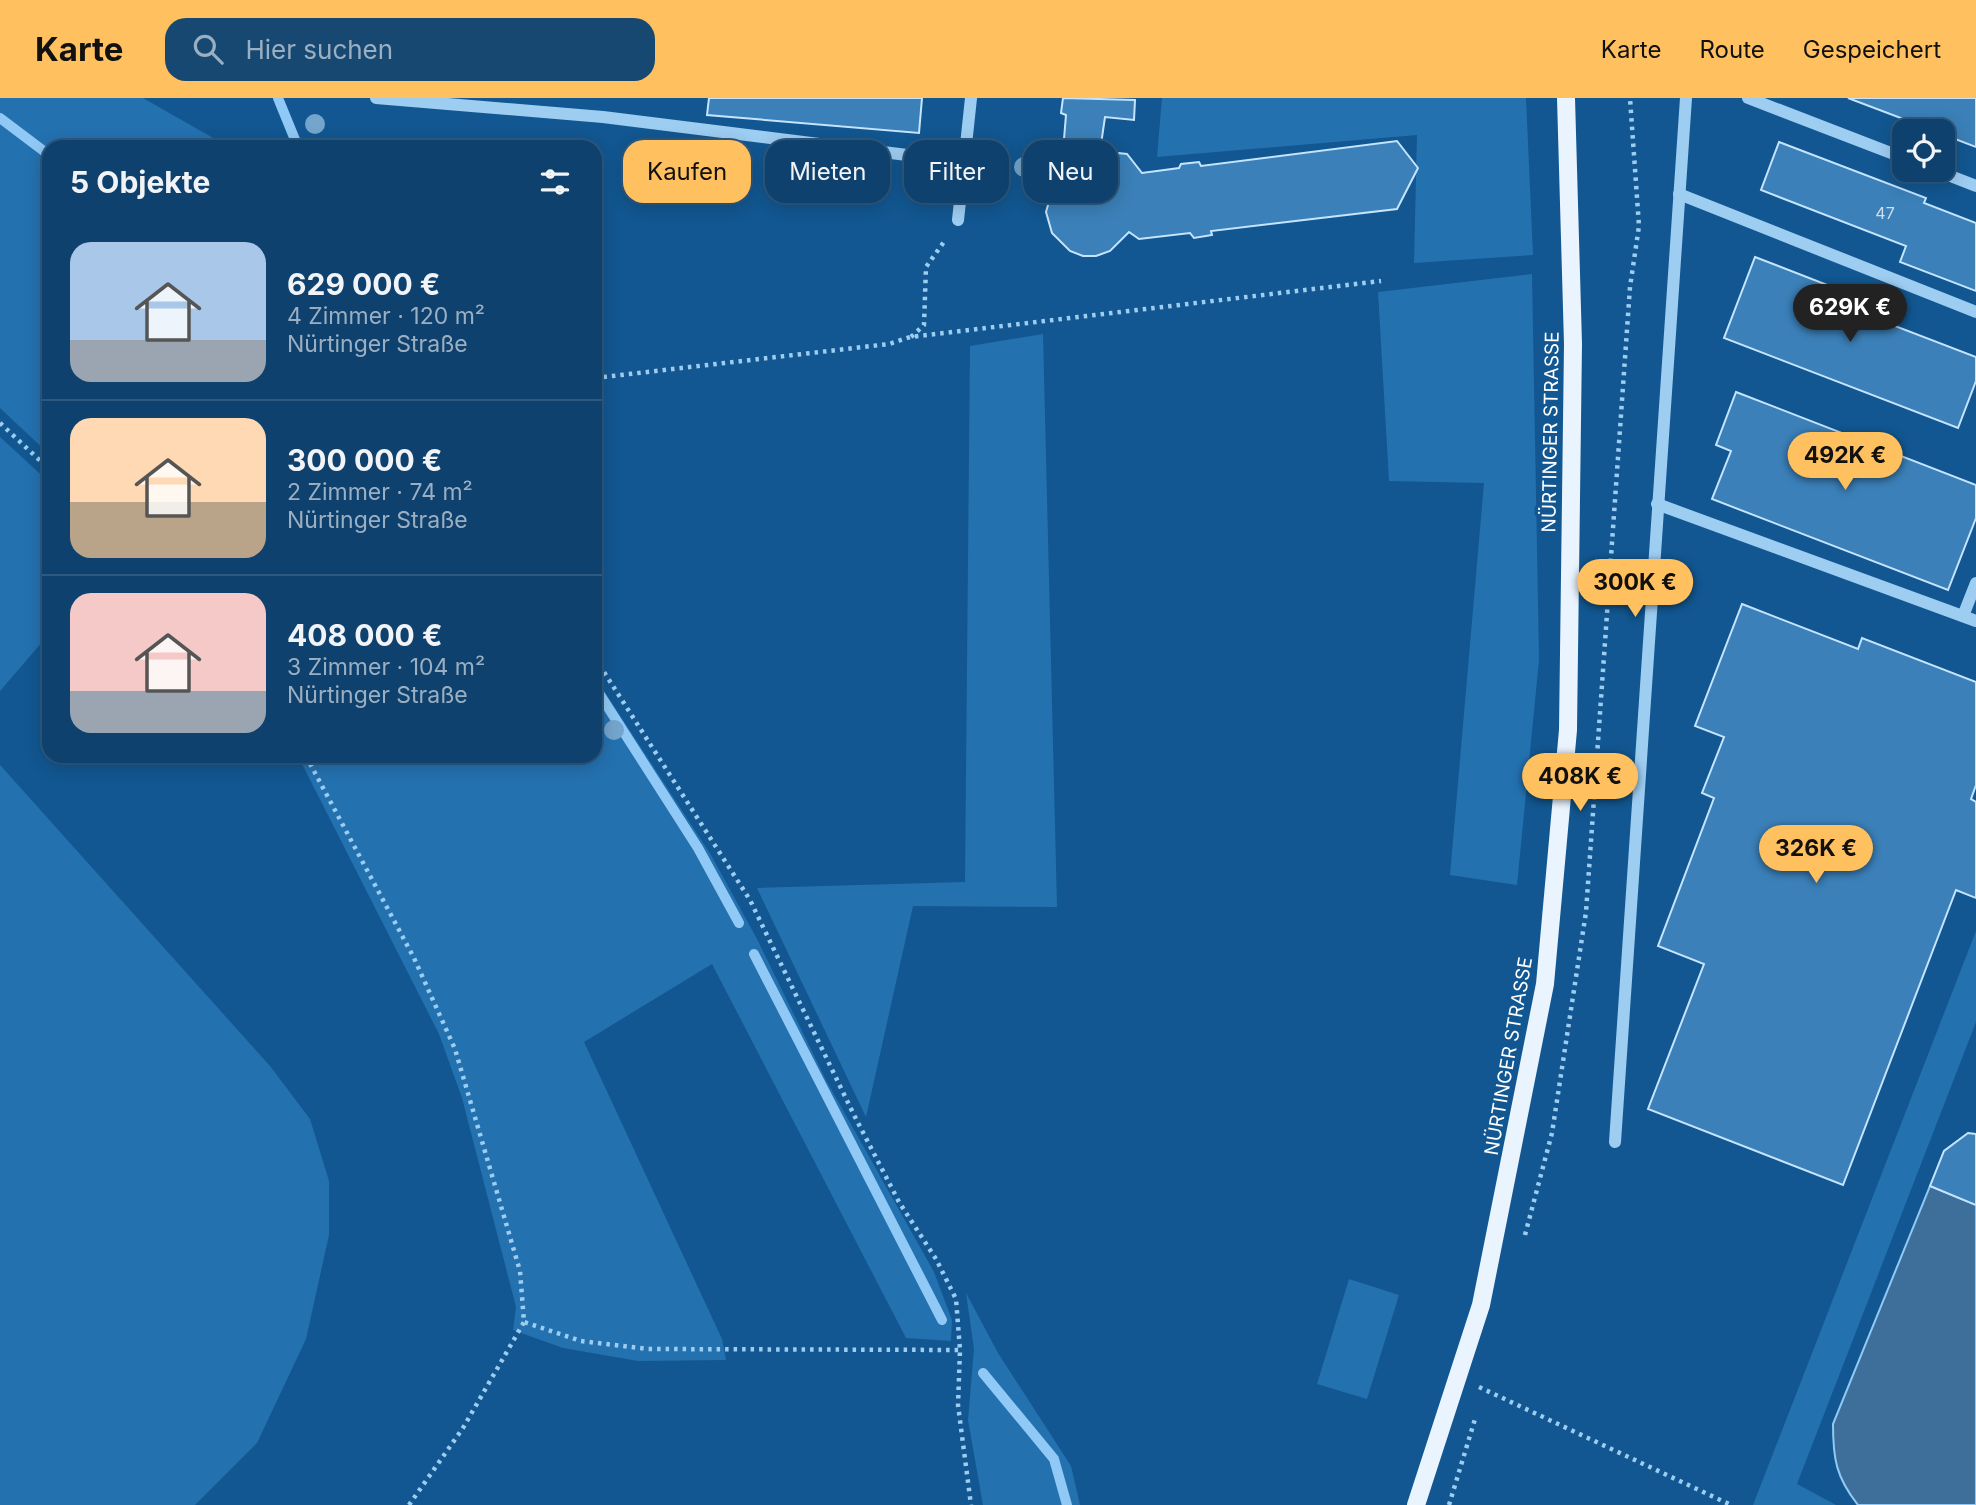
<!DOCTYPE html>
<html lang="de">
<head>
<meta charset="utf-8">
<style>
	body { margin:0; font-family:Inter,sans-serif; background:#174872; color:#f1f3f6; height:100vh; display:flex; flex-direction:column; font-size:26px; white-space:nowrap }
	* { box-sizing:border-box; margin:0 }
	p { font-size:23px; color:#9bafc2 }
	.icon { flex:none; width:38px; height:38px; fill:none; stroke:currentColor; stroke-width:2; stroke-linecap:round; stroke-linejoin:round }
	.map { position:relative; flex:1; overflow:hidden }
	.panel { position:absolute; left:42px; top:42px; width:560px; height:623px; display:flex; flex-direction:column; background:#0e416d; border-radius:21px; box-shadow:0 4px 18px #0003,0 0 0 2px #2e5a80 }
	.panel>* { flex:none }
	.top-card { position:absolute; left:623px; top:42px; width:665px; height:63px; display:flex; gap:14px }
	.buttons { position:absolute; left:1892px; top:21px; display:grid; gap:14px }
	.buttons a { display:grid; place-items:center; width:63px; height:63px; border-radius:14px; background:#0e416d; box-shadow:0 4px 18px #0003,0 0 0 2px #2e5a80; font-size:35px }
	.price { position:absolute; translate:-50% -60px; padding:0 16px; border-radius:24px; background:#ffc05f; color:#111; font-size:23px; line-height:46px; filter:drop-shadow(0 2px 4px #0008) }
	.price::after { content:''; position:absolute; left:50%; top:42px; width:21px; height:16px; margin-left:-10px; background:inherit; clip-path:polygon(0 0,100% 0,50% 100%) }
	.price.on { background:#222; color:#fff }
	ul { padding:0; list-style:none }
	li { display:flex; align-items:center; gap:21px; height:175px; padding:0 28px }
	li+li { border-top:2px solid #2e5a80 }
	li span { display:grid; place-items:center; flex:none; width:196px; height:140px; border-radius:21px; color:#555 }
	li>.icon { margin-inline-start:auto }
	span .icon { width:84px; height:84px; fill:#fffc; stroke-width:1 }
	li b { font-size:30px }
	h2 { display:flex; justify-content:space-between; align-items:center; height:84px; padding:0 28px; font-size:30px }
	.chip { padding:0 24px; border-radius:21px; background:#0e416d; box-shadow:0 4px 18px #0003,0 0 0 2px #2e5a80; font-size:24px; line-height:63px }
	.chip.on { background:#ffc05f; color:#111 }
	header { display:flex; align-items:center; gap:42px; box-sizing:border-box; height:98px; padding:0 35px; background:#ffc05f; color:#111 }
	header strong { font-size:33px }
	nav { display:flex; gap:38px; margin-inline-start:auto; font-size:24px }
	.search { width:490px; height:63px; background:#174872; display:flex; align-items:center; gap:18px; box-sizing:border-box; padding:0 24px; border-radius:21px; color:#9bafc2; font-size:26px }
	.map>svg:first-child { display:block }
</style>
</head>
<body>
<header>
<strong>Karte</strong>
<div class="search"><svg class="icon" aria-label="search" viewBox="0 0 24 24"><circle cx="10" cy="10" r="6"/><path d="M15 15l6 6"/></svg>Hier suchen</div>
<nav><a>Karte</a><a>Route</a><a>Gespeichert</a></nav>
</header>
<div class="map">
<svg width="1976" height="1407" viewBox="0 0 1976 1407">
	<rect width="100%" height="100%" fill="#125791"/>
	<g fill="#2471b0">
		<polygon points="0,0 143,0 229,49 49,49 49,356 0,310"/>
		<polygon points="1162,0 1526,0 1533,157 1414,165 1417,37 1157,59"/>
		<polygon points="1532,176 1539,562 1517,787 1450,777 1484,385 1389,383 1378,194"/>
		<polygon points="1043,236 1057,809 913,808 866,1019 757,790 965,784 970,248"/>
		<polygon points="0,339 49,384 49,536 0,593"/>
		<polygon points="595,579 711,757 757,841 826,982 934,1174 952,1222 951,1243 906,1240 712,866 584,944 722,1241 726,1262 638,1263 563,1250 513,1232 516,1209 462,1000 439,936 298,658 595,658"/>
		<polygon points="0,667 270,968 310,1021 329,1083 329,1137 306,1241 257,1345 195,1407 0,1407"/>
		<polygon points="1976,833 1976,924 1797,1386 1836,1407 1753,1407"/>
		<polygon points="1349,1181 1399,1197 1367,1301 1317,1286"/>
		<polygon points="966,1195 998,1255 1071,1368 1080,1407 983,1407 968,1322 974,1251"/>
	</g>
	<path fill="#3e6f9a" stroke="#90c9f5" stroke-width="2" d="M 1930,1088 L 1976,1107 L 1976,1407 L 1858,1407 C 1836,1379 1833,1361 1833,1326 Z"/>
	<g fill="none" stroke-linecap="round" stroke-linejoin="round">
		<g stroke="#90c9f5" stroke-width="10">
			<polyline points="278,0 298,49"/>
			<polyline points="0,20 49,57"/>
			<polyline points="595,589 698,750 739,825"/>
			<polyline points="754,856 942,1222"/>
			<polyline points="983,1275 1054,1361 1067,1407"/>
		</g>
	</g>
	<g fill="#3b80b9" stroke="#c5e4fd" stroke-width="2">
		<polygon points="709,0 922,0 919,35 707,17"/>
		<polygon points="1063,0 1135,2 1134,22 1105,19 1100,53 1127,56 1142,75 1179,70 1181,66 1199,64 1201,68 1397,43 1418,70 1397,111 1211,133 1212,137 1194,140 1190,135 1139,141 1129,134 1110,153 1096,158 1083,158 1070,153 1052,135 1046,114 1052,93 1068,75 1062,65 1066,17 1061,15"/>
		<polygon points="1848,0 1976,0 1976,49 1942,36 1942,33 1935,33"/>
		<polygon points="1779,44 1926,100 1924,105 1976,125 1976,193 1900,164 1906,148 1761,92"/>
		<polygon points="1755,159 1866,202 1861,215 1976,259 1976,283 1958,330 1724,240"/>
		<polygon points="1736,294 1976,387 1976,420 1948,492 1712,401 1731,353 1716,347"/>
		<polygon points="1742,506 1858,551 1862,540 1976,584 1976,687 1971,701 1976,704 1976,800 1956,792 1843,1087 1648,1011 1704,866 1658,848 1714,700 1702,695 1724,639 1695,628"/>
		<polygon points="1968,1035 1976,1036 1976,1107 1930,1088 1944,1053"/>
	</g>
	<g fill="none" stroke-linecap="round" stroke-linejoin="round">
		<g stroke="#9ecdf2" stroke-width="4.5" stroke-dasharray="3.5 5" stroke-linecap="butt">
			<polyline points="911,239 924,227 926,169 946,141"/>
			<polyline points="595,280 889,246 910,239 1381,183"/>
			<polyline points="0,325 49,371"/>
			<polyline points="595,560 750,802 854,1017 899,1104 936,1161 956,1201 960,1252 958,1307 971,1407"/>
			<polyline points="306,658 414,860 455,951 520,1173 524,1224 581,1243 648,1251 960,1252"/>
			<polyline points="1525,1137 1552,1035 1586,814 1630,189 1639,128 1630,0"/>
			<polyline points="1479,1289 1731,1407"/>
			<polyline points="409,1407 463,1330 524,1224"/>
			<polyline points="1449,1407 1475,1321"/>
		</g>
		<g stroke="#9ecdf2" stroke-width="12">
			<polyline points="376,0 603,19 963,64"/>
			<polyline points="1748,0 1904,60"/>
			<polyline points="1935,72 1976,88"/>
			<polyline points="1679,96 1976,214"/>
			<polyline points="958,122 971,0"/>
			<polyline points="1657,406 1976,523"/>
			<polyline points="1963,518 1976,485"/>
			<polyline points="1615,1044 1686,0"/>
		</g>
		<polyline stroke="#e9f4ff" stroke-width="18" points="1416,1407 1481,1207 1545,886 1568,632 1573,246 1566,0"/>
	</g>
	<g fill="#74a5cc">
		<circle cx="315" cy="26" r="10"/>
		<circle cx="1024" cy="69" r="10"/>
		<circle cx="614" cy="632" r="10"/>
	</g>
	<g text-anchor="middle" stroke-width="7" stroke-linejoin="round" paint-order="stroke">
		<g font-size="16" fill="#cedfee">
			<text x="1885" y="121">47</text>
		</g>
		<g font-size="19" fill="#fff" stroke="#125791">
			<text transform="translate(1550 334) rotate(-89)" y="7">NÜRTINGER STRASSE</text>
			<text transform="translate(1508 958) rotate(-80)" y="7">NÜRTINGER STRASSE</text>
		</g>
	</g>
</svg>
<div class="buttons">
<a><svg class="icon" aria-label="locate" viewBox="0 0 24 24"><circle cx="12" cy="12" r="6"/><path d="M12 2v4M12 18v4M2 12h4M18 12h4"/></svg></a>
</div>
<b class="price on" style="left:1850px;top:246px">629K €</b>
<b class="price" style="left:1845px;top:394px">492K €</b>
<b class="price" style="left:1635px;top:521px">300K €</b>
<b class="price" style="left:1580px;top:715px">408K €</b>
<b class="price" style="left:1816px;top:787px">326K €</b>
<div class="top-card">
<a class="chip on">Kaufen</a>
<a class="chip">Mieten</a>
<a class="chip">Filter</a>
<a class="chip">Neu</a>
</div>
<section class="panel">
<h2>5 Objekte<svg class="icon" aria-label="filters" viewBox="0 0 24 24"><path d="M4 7h16M4 17h16"/><circle cx="9" cy="7" r="2"/><circle cx="15" cy="17" r="2"/></svg></h2>
<ul>
<li><span style="background:linear-gradient(#a9c7e8 70%,#9aa5b1 0)"><svg class="icon" aria-label="home" viewBox="0 0 24 24"><path d="M3 11l9-7 9 7M6 9v11h12V9"/></svg></span><div><b>629 000 €</b><p>4 Zimmer · 120 m²</p><p>Nürtinger Straße</p></div></li>
<li><span style="background:linear-gradient(#ffd9b3 60%,#b9a48a 0)"><svg class="icon" aria-label="home" viewBox="0 0 24 24"><path d="M3 11l9-7 9 7M6 9v11h12V9"/></svg></span><div><b>300 000 €</b><p>2 Zimmer · 74 m²</p><p>Nürtinger Straße</p></div></li>
<li><span style="background:linear-gradient(#f6c9c9 70%,#9aa5b1 0)"><svg class="icon" aria-label="home" viewBox="0 0 24 24"><path d="M3 11l9-7 9 7M6 9v11h12V9"/></svg></span><div><b>408 000 €</b><p>3 Zimmer · 104 m²</p><p>Nürtinger Straße</p></div></li>
</ul>
</section>
</div>
</body>
</html>
